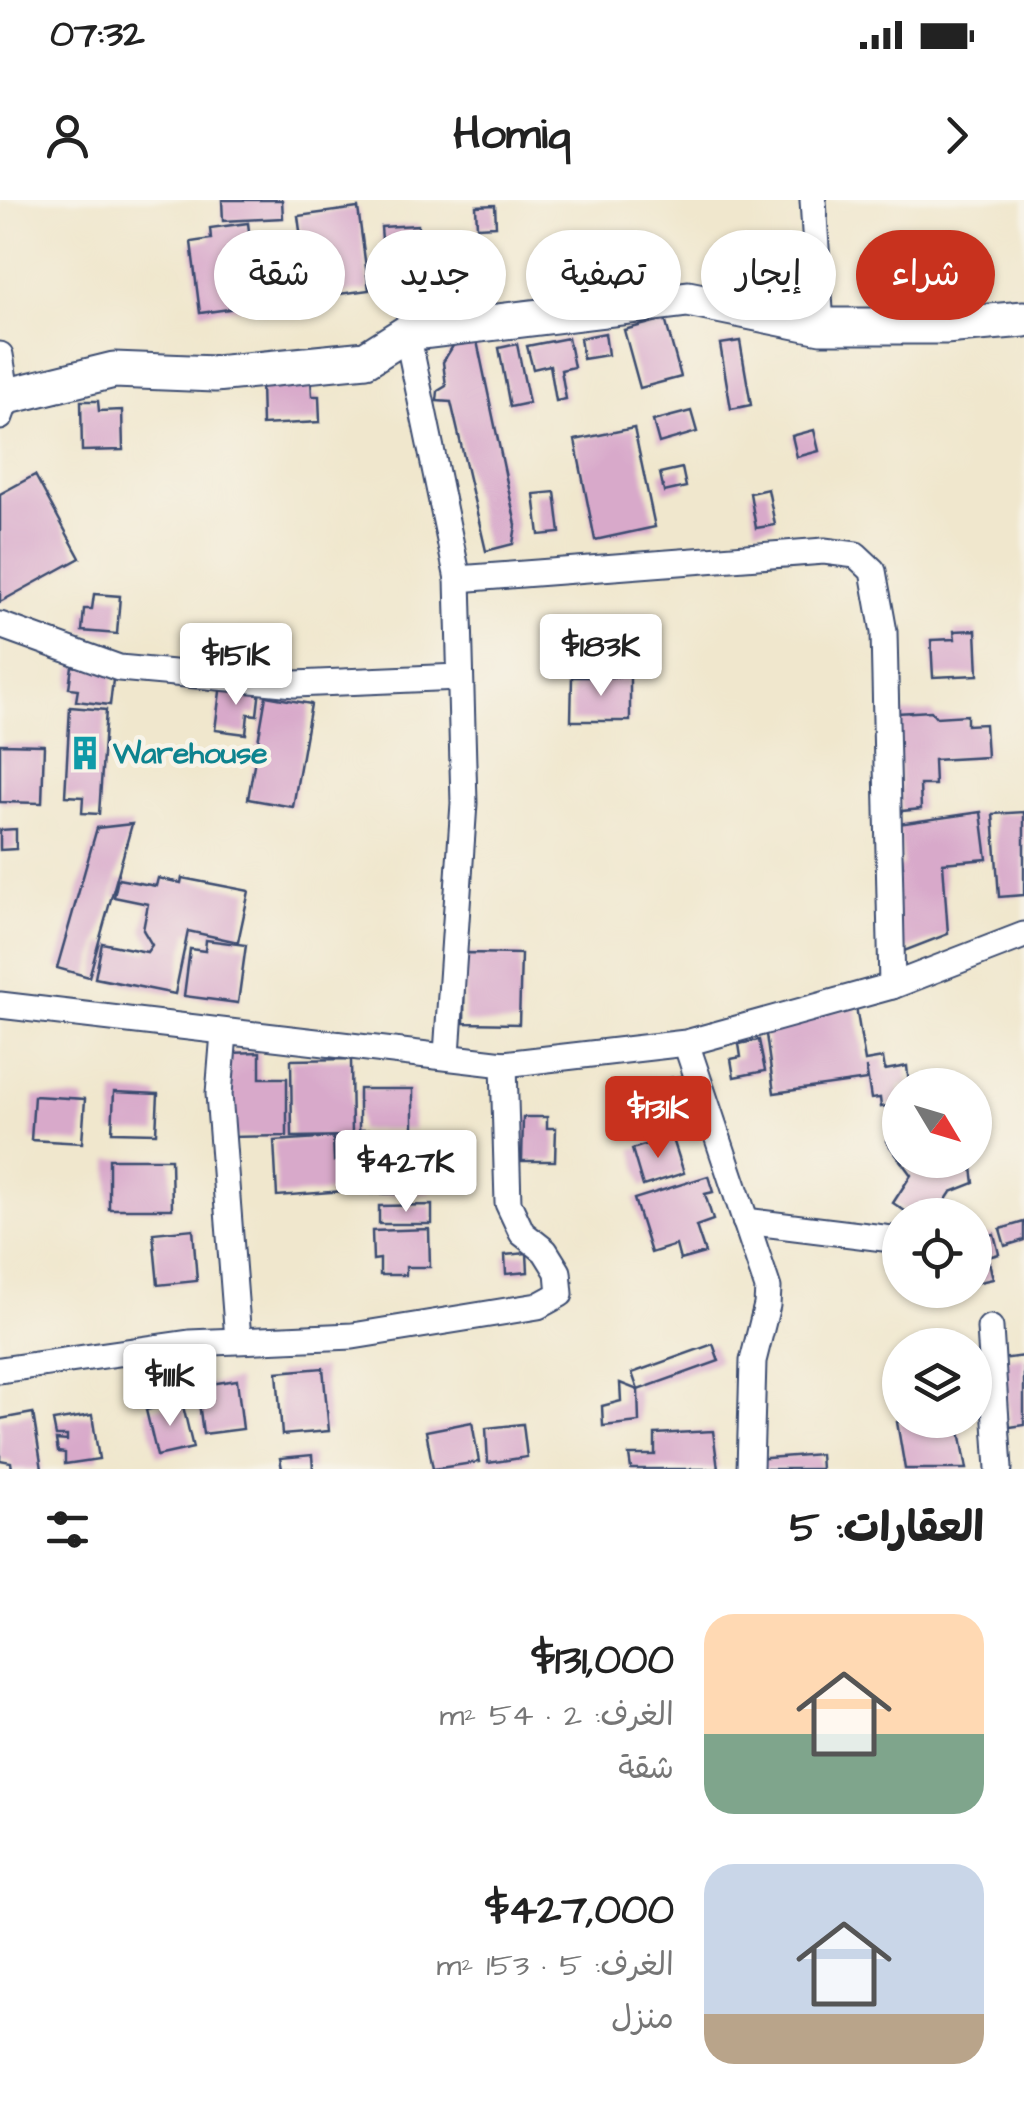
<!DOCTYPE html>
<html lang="ar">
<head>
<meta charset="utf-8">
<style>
	body { margin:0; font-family:"Architects Daughter","Playpen Sans Arabic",sans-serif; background:#f6f6f6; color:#222; direction:rtl; height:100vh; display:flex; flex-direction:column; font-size:38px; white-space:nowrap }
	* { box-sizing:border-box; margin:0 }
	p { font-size:32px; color:#767676 }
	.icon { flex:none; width:55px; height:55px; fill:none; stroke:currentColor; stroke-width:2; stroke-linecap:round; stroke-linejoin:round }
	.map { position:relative; height:1269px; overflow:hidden; direction:ltr }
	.sheet { display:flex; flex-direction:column; background:#fff; flex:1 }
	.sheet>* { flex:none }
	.hud { position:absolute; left:30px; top:30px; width:965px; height:90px; direction:rtl; display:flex; gap:20px }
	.needle { width:65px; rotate:128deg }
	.fabs { position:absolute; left:882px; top:868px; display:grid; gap:20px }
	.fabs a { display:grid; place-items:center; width:110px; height:110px; border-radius:50%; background:#fff; box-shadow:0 2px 8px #0004; font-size:50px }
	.price { position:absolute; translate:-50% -85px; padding:0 22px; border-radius:10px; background:#fff; color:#222; font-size:32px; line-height:65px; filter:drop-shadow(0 2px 5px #0008) }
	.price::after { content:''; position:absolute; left:50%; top:60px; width:30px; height:22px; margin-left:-15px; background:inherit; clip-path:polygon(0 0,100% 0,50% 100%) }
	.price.selected { background:#c8321e; color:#fff }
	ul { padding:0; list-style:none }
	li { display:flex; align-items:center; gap:30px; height:250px; padding:0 40px }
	li span { display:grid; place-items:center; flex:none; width:280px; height:200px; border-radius:30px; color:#555 }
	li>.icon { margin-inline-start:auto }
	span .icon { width:120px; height:120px; fill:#fffc; stroke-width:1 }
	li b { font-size:42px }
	h2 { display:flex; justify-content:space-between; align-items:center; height:120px; padding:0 40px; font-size:42px }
	.chip { padding:0 35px; border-radius:45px; background:#fff; box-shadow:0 2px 8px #0004; font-size:35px; line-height:90px }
	.chip.selected { background:#c8321e; color:#fff }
	.status { display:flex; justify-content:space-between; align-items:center; height:70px; padding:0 50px; background:#fff; direction:ltr }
	.status svg { height:28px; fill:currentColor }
	header { display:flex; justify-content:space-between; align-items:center; height:130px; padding:0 40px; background:#fff; font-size:45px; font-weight:800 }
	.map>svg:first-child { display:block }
</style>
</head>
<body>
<div class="status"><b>07:32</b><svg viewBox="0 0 49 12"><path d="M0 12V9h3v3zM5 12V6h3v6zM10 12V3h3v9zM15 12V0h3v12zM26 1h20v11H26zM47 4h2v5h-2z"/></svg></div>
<header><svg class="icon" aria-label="forward" viewBox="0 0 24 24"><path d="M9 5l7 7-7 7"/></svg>Homiq<svg class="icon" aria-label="person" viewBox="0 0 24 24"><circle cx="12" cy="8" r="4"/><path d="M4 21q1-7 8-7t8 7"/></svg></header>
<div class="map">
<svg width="1024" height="1269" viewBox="0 0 1024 1269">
	<rect width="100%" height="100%" fill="#f7f3e8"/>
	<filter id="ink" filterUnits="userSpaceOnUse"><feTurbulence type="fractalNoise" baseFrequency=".01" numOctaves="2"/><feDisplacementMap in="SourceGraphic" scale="20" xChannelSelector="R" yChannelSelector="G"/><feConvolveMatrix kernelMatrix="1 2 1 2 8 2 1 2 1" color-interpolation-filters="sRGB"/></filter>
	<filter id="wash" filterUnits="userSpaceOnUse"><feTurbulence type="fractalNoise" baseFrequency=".0048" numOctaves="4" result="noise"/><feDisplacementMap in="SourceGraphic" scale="40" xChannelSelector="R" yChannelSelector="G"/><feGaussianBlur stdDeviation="2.25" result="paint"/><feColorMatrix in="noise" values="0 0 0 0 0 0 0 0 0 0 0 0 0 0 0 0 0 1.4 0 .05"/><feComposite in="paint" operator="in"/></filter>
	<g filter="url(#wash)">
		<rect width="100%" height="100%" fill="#f0e7cd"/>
		<g id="blocks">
			<g fill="#d8a9ca">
				<polygon points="222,0 282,0 283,18 223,21"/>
				<polygon points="495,5 496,26 477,27 476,6"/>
				<polygon points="358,8 369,90 309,98 298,16"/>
				<polygon points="248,23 258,105 200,113 191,42 211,39 210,28"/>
				<polygon points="418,25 422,69 411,69 411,76 385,78 381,27"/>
				<polygon points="582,37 609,86 582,93 565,61 574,57 573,43"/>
				<polygon points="665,119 681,177 640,188 624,130"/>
				<polygon points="605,133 608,155 583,159 580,138"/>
				<polygon points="568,138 574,167 561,170 566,199 556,201 550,165 533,169 527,146"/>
				<polygon points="456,141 477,141 516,325 513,344 486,351 451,202 437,201 438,191 446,186 443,162"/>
				<polygon points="740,141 751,205 731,209 720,144"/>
				<polygon points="517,144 529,203 510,207 499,148"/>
				<polygon points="311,179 312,196 319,196 320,222 262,225 261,182"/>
				<polygon points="81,201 98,201 99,211 122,210 123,250 82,251"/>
				<polygon points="691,211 697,232 659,243 653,221"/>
				<polygon points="634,228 655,327 595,340 575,240"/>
				<polygon points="814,230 819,251 797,257 792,236"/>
				<polygon points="682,268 686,287 664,292 660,273"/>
				<polygon points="35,275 80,358 0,402 0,294"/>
				<polygon points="768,289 775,325 756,328 750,293"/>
				<polygon points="555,292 560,333 539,335 534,294"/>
				<polygon points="94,394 120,396 117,434 82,431 84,409 92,409"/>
				<polygon points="976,430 978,475 933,477 931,440 955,439 954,431"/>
				<polygon points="72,466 114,471 110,505 76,501 78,489 69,488"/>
				<polygon points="572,477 630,477 630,521 571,521"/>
				<polygon points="221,484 260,489 257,515 248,514 246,534 215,530"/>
				<polygon points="266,496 311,504 293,607 248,599"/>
				<polygon points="70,507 106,510 99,614 82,613 83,597 65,596"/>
				<polygon points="931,511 936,517 967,515 967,525 985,524 987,557 934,560 935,585 920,585 921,609 901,611 897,513"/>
				<polygon points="0,544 44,545 42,603 0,602"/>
				<polygon points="981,612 987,659 943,663 948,734 899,753 893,667 903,666 898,624"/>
				<polygon points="1024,612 1024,695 999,697 993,614"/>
				<polygon points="132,624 89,777 57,768 97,628"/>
				<polygon points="16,629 16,649 0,650 0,630"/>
				<polygon points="158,678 181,683 182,678 249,691 238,742 188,731 175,794 95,778 102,743 147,752 152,745 143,730 148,704 114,697 118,679 156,686"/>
				<polygon points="206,740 246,745 238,803 184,796 190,749 205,751"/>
				<polygon points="465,753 521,754 519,824 464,823"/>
				<polygon points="856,807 865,861 883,858 885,870 907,866 909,885 900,885 900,904 881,907 880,898 871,899 866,867 867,880 774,893 764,820"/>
				<polygon points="759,840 765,871 734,877 731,859 741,857 739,844"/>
				<polygon points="260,852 260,878 287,878 287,936 229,937 228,853"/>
				<polygon points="351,859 352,936 292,937 291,860"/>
				<polygon points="691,875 694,904 667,907 663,879"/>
				<polygon points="359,889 413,889 413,929 359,930"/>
				<polygon points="114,892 158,894 156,933 112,932"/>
				<polygon points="34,896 85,899 82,943 31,940"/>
				<polygon points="523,917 547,917 547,928 556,928 555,961 522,961"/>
				<polygon points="897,923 900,925 900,960 886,941"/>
				<polygon points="672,936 684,973 643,986 632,949"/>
				<polygon points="333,937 334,961 338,959 339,969 357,968 358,990 277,996 274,941"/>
				<polygon points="428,945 429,993 371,994 370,946"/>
				<polygon points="109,959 171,959 172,1009 109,1009"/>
				<polygon points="900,960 971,960 974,983 951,992 936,1015 911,1015 893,1003 911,975"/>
				<polygon points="708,976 713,992 705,994 713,1020 696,1026 705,1053 680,1060 676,1045 651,1053 634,999"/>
				<polygon points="432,1005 432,1024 379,1024 379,1006"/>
				<polygon points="1024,1022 1024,1040 1005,1046 1000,1029"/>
				<polygon points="193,1029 197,1081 158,1085 153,1033"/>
				<polygon points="429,1029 430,1067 406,1067 406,1075 380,1075 380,1059 373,1060 372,1031"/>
				<polygon points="994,1034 999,1054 988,1057 993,1079 975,1083 975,1038"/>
				<polygon points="527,1053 528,1072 506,1074 505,1055"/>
				<polygon points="713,1144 719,1161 638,1190 632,1173"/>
				<polygon points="1024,1156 1024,1225 1010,1227 1001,1159"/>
				<polygon points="323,1168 329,1231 282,1235 277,1172"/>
				<polygon points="237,1180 243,1229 203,1234 197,1186"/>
				<polygon points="620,1183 638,1190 639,1222 603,1226 602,1206 621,1201"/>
				<polygon points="182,1202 193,1248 157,1256 146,1210"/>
				<polygon points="33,1213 42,1269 12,1269 11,1262 0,1260 0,1219"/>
				<polygon points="92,1215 99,1259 65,1264 65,1253 58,1252 56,1240 67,1241 67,1236 56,1236 53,1221"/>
				<polygon points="909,1220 958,1220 967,1269 905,1269 897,1222"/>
				<polygon points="472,1222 479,1262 433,1269 426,1231"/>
				<polygon points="523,1224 527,1257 488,1263 486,1228"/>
				<polygon points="713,1231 718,1269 631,1269 629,1255 655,1255 655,1234"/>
				<polygon points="820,1254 821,1269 754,1269 754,1259"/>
				<polygon points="312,1255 313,1269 282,1269 280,1258"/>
			</g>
		</g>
	</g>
	<g filter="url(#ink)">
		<use href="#blocks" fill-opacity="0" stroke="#3b4b6f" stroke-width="2.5"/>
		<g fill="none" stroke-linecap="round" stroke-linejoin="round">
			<g stroke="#3b4b6f" stroke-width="29">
				<g id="street">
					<polyline points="813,0 821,126"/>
					<polyline points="407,133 458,379 464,603 447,854"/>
					<polyline points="0,155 7,198 0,217"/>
					<polyline points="458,379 824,351 856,355 873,371 884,432 892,786"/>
					<polyline points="0,425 119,468 295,484 459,477"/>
					<polyline points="0,805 504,864 686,843 892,786 1024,735"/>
					<polyline points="224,833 219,894 238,1139"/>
					<polyline points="686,843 768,1088 767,1105 753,1161 750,1269"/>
					<polyline points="745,1021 900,1040"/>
					<polyline points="990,1128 999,1269"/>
					<polyline points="0,1170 189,1143 353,1136 538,1106 560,1094 558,1072 545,1051 522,1033 508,1003 504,864"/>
				</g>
			</g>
			<g stroke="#3b4b6f" stroke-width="39">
				<polyline id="secondary" points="0,198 114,170 215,174 366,159 407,133 688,99 821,126 945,126 1024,119"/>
			</g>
			<use href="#street" stroke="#fff" stroke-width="25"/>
			<use href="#secondary" stroke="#fff" stroke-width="35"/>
		</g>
	</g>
	<defs>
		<g id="building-bare" transform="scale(2.7)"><path d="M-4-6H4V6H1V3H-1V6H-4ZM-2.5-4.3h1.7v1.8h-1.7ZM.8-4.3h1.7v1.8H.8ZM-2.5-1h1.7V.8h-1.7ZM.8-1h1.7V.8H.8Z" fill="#0f9aa8" stroke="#f7f3e8" stroke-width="2.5" paint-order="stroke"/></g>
	</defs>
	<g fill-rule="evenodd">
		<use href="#building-bare" x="85" y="553"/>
	</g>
	<g text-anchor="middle" stroke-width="9" stroke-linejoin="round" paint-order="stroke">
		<g font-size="30" font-weight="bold" fill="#0d838f" stroke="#f7f3e8" text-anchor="start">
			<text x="113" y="563">Warehouse</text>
		</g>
	</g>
</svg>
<div class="fabs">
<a><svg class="needle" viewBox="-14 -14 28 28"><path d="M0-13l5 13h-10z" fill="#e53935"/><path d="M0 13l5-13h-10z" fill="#767676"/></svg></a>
<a><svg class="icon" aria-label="locate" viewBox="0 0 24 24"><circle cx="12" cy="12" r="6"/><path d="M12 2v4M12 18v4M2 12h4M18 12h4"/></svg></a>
<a><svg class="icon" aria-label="layers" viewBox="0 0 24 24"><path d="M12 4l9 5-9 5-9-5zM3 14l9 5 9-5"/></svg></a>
</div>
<b class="price" style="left:601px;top:499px">$183K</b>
<b class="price" style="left:236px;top:508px">$151K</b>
<b class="price selected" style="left:658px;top:961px">$131K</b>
<b class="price" style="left:406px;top:1015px">$427K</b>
<b class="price" style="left:170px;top:1229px">$111K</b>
<div class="hud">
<a class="chip selected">شراء</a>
<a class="chip">إيجار</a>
<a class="chip">تصفية</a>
<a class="chip">جديد</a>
<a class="chip">شقة</a>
</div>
</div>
<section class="sheet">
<h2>العقارات: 5<svg class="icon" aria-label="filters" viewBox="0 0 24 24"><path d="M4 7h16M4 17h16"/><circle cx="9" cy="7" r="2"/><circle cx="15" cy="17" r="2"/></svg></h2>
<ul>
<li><span style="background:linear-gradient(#ffd9b3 60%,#7fa58c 0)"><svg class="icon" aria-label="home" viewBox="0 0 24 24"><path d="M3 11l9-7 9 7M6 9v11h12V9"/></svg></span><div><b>$131,000</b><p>الغرف: 2 · 54 m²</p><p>شقة</p></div></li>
<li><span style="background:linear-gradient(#c9d6e8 75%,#b9a48a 0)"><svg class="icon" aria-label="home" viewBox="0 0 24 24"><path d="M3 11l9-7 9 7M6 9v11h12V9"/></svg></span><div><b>$427,000</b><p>الغرف: 5 · 153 m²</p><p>منزل</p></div></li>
</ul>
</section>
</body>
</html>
